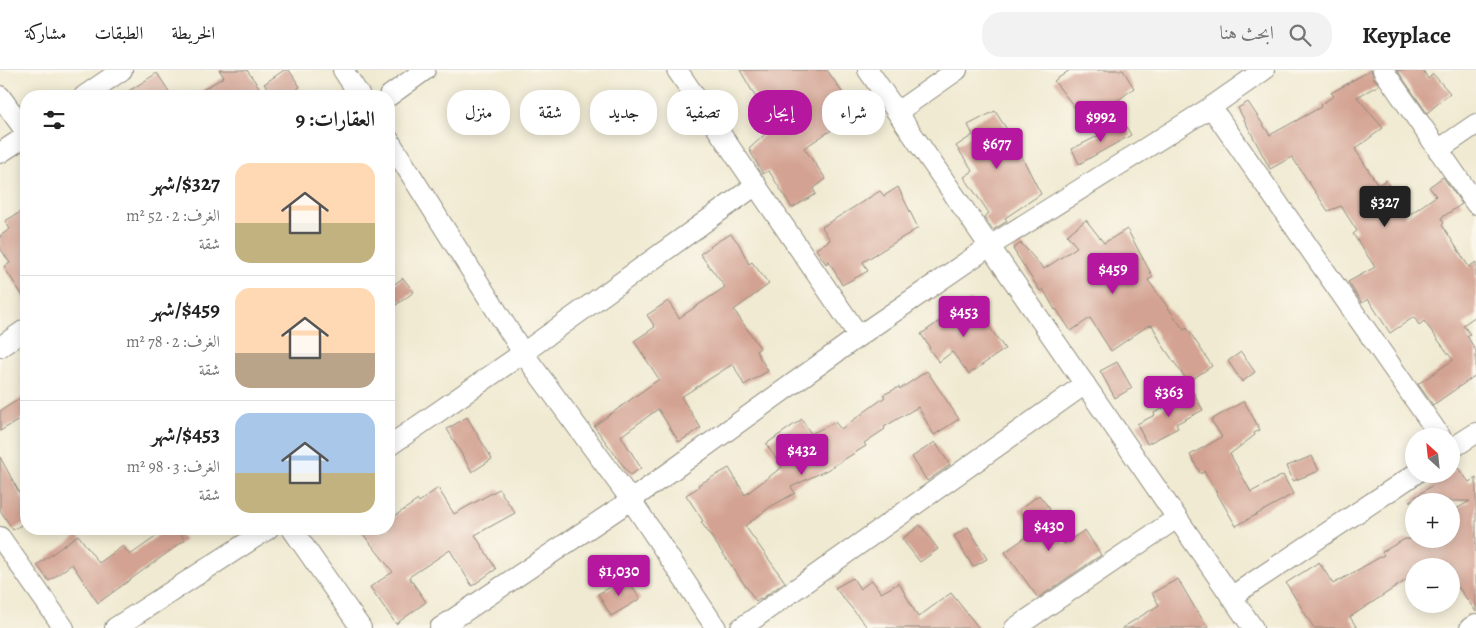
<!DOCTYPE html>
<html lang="ar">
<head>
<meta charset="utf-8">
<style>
	body { margin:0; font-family:Alegreya,Amiri,serif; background:#f2f2f2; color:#222; direction:rtl; height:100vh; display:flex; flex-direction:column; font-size:19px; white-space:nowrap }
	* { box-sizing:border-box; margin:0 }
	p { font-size:16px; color:#767676 }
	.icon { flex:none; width:28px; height:28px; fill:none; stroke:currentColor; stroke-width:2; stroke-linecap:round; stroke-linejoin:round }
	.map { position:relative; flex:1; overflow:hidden; direction:ltr }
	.side { position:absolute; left:20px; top:20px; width:375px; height:445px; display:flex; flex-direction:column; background:#fff; border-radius:20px; box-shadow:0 2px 12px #0003; direction:rtl }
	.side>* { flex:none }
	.hud { position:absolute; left:410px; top:20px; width:475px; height:45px; direction:rtl; display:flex; gap:10px }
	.needle { width:32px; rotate:333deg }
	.buttons { position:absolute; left:1405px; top:358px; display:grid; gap:10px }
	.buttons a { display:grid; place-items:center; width:55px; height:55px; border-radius:50%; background:#fff; box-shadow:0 2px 12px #0003; font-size:25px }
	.price { position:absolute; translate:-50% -42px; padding:0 11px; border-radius:5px; background:#b5179e; color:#fff; font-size:16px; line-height:32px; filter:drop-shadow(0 1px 2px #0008) }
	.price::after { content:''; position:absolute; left:50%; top:30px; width:15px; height:11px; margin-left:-8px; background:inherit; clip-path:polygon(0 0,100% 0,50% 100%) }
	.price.on { background:#222; color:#fff }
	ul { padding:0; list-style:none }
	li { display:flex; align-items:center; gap:15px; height:125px; padding:0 20px }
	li+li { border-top:1px solid #e0e0e0 }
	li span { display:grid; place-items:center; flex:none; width:140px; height:100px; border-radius:15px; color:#555 }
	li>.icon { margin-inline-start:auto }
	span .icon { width:60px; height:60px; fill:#fffc; stroke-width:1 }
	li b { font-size:21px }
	h2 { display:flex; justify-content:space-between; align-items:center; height:60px; padding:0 20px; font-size:21px }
	.pill { padding:0 18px; border-radius:20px; background:#fff; box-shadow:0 2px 12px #0003; font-size:18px; line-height:45px }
	.pill.on { background:#b5179e; color:#fff }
	header { display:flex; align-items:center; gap:30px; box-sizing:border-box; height:70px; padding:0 25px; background:#fff; border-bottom:1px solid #e0e0e0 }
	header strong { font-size:24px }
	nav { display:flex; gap:28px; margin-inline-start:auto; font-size:18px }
	.search { width:350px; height:45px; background:#f2f2f2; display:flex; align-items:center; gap:12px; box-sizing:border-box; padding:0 18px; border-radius:20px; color:#767676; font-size:19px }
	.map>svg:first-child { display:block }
</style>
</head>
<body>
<header>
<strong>Keyplace</strong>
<div class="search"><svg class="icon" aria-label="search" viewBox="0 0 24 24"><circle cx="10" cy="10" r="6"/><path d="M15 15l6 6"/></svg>ابحث هنا</div>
<nav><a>الخريطة</a><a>الطبقات</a><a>مشاركة</a></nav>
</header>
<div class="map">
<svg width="1476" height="558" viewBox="0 0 1476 558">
	<rect width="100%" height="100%" fill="#fbf7ec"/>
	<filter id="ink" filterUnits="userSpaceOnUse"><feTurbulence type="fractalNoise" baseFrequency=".02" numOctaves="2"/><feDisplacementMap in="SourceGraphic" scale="10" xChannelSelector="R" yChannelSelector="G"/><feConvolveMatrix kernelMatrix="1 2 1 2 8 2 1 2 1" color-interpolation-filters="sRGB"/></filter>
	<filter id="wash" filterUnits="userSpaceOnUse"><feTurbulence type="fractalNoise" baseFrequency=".0096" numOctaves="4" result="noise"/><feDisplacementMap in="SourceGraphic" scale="20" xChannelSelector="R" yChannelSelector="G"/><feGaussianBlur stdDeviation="1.12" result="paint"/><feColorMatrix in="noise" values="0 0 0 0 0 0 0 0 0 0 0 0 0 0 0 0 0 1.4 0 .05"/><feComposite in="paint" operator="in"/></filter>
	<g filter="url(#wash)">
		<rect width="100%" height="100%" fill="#f0ead2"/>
		<g id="blocks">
			<g fill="#d3a292">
				<polygon points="219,0 247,0 261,20 251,26 192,26 224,7"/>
				<polygon points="284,0 289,0 300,17 288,26 274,26 264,14"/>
				<polygon points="740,0 827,0 855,41 832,58 833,59 804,78 826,109 813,119 816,124 792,138 769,101 763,104 749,79 773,57"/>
				<polygon points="1070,0 1123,0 1134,18 1088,54 1054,11"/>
				<polygon points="1371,0 1373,7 1379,15 1357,27 1383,58 1355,79 1378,115 1386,110 1406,147 1436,126 1429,117 1443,107 1462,134 1441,148 1444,153 1442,155 1469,197 1476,192 1476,246 1463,255 1470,264 1467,266 1476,281 1476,305 1433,335 1418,314 1453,290 1424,251 1419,255 1414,247 1390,263 1368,229 1362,233 1348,212 1375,197 1353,164 1357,161 1341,136 1328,141 1292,87 1270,99 1238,38 1248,32 1270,65 1321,37 1320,35 1334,26 1331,23"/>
				<polygon points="1397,0 1423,0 1428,9 1433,4 1450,23 1427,43"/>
				<polygon points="157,3 172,26 121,26"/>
				<polygon points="681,27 694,46 690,49 676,30"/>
				<polygon points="995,41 1011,66 1041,124 1005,148 1007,151 993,160 984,147 989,143 964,107 973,101 956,76 973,65 968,55"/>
				<polygon points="1124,53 1131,65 1079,94 1072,79"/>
				<polygon points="898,117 918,158 863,192 868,201 842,215 829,191 826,194 816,179 830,170 822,157 880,121 884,126"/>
				<polygon points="26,139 26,231 4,197 10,193 0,178 0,166 10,159 5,151"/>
				<polygon points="1086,150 1104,173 1127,159 1153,207 1148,210 1184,260 1187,258 1212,296 1188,312 1163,276 1152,255 1150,256 1149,255 1111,281 1090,248 1071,261 1056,239 1055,240 1043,219 1040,221 1013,179 1021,173 1044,199 1077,177 1067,165"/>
				<polygon points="731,164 739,174 749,194 752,192 769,214 734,240 760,278 756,281 768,301 744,315 733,294 681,327 701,358 679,372 658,339 621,366 641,398 630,405 594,356 659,309 634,271 655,257 647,245 668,231 679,248 725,217 700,184 718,171"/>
				<polygon points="403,208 414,222 389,240 389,218"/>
				<polygon points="970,230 1005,279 969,304 952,282 939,292 929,279 930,278 921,264"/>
				<polygon points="1241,282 1255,302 1242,312 1228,291"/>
				<polygon points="1117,292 1132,318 1115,328 1100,301"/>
				<polygon points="927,301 959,349 934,365 918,337 884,357 885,359 864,373 866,376 827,400 791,417 795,423 770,437 745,456 785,512 761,529 760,528 756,531 701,452 703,451 686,425 699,417 698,415 729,398 745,425 782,397 766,374 802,349 811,364 835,352 841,359 885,327 883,325 899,317 900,319"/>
				<polygon points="1193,322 1203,340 1176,354 1178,358 1147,374 1137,354 1155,345 1154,343"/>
				<polygon points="26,325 26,346 0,361 0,341"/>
				<polygon points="1244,331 1260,360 1254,363 1255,365 1230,384 1251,422 1283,405 1293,424 1236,456 1204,401 1201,404 1190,385 1222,367 1211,350"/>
				<polygon points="467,347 492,389 472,402 447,359"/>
				<polygon points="935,372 950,395 927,411 912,387"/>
				<polygon points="1312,386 1319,401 1293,411 1287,396"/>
				<polygon points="0,387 26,435 26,452 13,460 0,440"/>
				<polygon points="1458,398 1469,412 1476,408 1476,542 1451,507 1451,496 1414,496 1414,505 1350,547 1357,558 1314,558 1286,513 1319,492 1333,514 1384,485 1382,482 1405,469 1451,469 1451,442 1470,431 1409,431"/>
				<polygon points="438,418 454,444 499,419 515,443 475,465 496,499 472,516 450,480 409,507 426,532 396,554 370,517 393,502 359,459 389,459 389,450 418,430 419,432"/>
				<polygon points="1039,425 1050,439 1043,444 1064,474 1085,460 1101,485 1038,528 1005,482 1036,460 1019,440"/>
				<polygon points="920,455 938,479 920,492 902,469"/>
				<polygon points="968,457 987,489 973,497 954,466"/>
				<polygon points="167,459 177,459 185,470 98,533 72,494 49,511 37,495 78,465 99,493 123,476 130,485"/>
				<polygon points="627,508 640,529 611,546 598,524"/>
				<polygon points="853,508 860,519 872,510 881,523 899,513 918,547 951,523 979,558 868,558 835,518"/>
				<polygon points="1178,509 1196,540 1209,558 1122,558 1159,535 1152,523"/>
			</g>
		</g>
	</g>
	<g filter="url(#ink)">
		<use href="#blocks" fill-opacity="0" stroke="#8e8a7e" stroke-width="1"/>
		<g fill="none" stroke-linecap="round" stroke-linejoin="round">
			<g stroke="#8e8a7e" stroke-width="22">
				<g id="street">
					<polyline points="343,0 360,26"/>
					<polyline points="677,0 859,266"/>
					<polyline points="868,0 1253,558"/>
					<polyline points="1383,0 1476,134"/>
					<polyline points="0,26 26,62"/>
					<polyline points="84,26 122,0"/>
					<polyline points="389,26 425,0"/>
					<polyline points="1211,37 1440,366"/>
					<polyline points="897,42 957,0"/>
					<polyline points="389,70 523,283 631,430 716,558"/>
					<polyline points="1438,80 1476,54"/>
					<polyline points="0,83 26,66"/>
					<polyline points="0,277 26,259"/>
					<polyline points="389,376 523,283 756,115"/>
					<polyline points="1451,379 1476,363"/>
					<polyline points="292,459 361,558"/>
					<polyline points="0,467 64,558"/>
					<polyline points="1231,527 1415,404"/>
					<polyline points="115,558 268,459"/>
					<polyline points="440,558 631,430 859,266 990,176 1211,37 1264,0"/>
					<polyline points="741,558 1085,314"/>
					<polyline points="1015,558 1177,448"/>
					<polyline points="1470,558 1476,554"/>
				</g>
			</g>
			<use href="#street" stroke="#fff" stroke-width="20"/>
		</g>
	</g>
</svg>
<div class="buttons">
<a><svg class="needle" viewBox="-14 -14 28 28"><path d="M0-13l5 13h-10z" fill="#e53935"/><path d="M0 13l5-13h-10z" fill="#767676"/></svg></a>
<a>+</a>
<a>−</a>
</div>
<b class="price" style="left:1101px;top:73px">$992</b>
<b class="price" style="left:997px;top:100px">$677</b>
<b class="price on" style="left:1385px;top:158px">$327</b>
<b class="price" style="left:1113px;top:225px">$459</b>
<b class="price" style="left:964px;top:268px">$453</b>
<b class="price" style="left:1169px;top:348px">$363</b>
<b class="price" style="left:802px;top:406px">$432</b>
<b class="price" style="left:1049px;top:482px">$430</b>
<b class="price" style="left:619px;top:527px">$1,030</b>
<div class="hud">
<a class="pill">شراء</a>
<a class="pill on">إيجار</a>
<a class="pill">تصفية</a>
<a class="pill">جديد</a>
<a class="pill">شقة</a>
<a class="pill">منزل</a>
</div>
<section class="side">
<h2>العقارات: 9<svg class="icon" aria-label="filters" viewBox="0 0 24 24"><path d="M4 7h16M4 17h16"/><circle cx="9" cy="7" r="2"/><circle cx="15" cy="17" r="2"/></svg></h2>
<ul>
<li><span style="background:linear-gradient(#ffd9b3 60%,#c2b280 0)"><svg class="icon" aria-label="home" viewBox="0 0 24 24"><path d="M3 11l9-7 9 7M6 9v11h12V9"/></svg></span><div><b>$327/شهر</b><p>الغرف: 2 · 52 m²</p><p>شقة</p></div></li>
<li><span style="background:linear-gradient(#ffd9b3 65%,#b9a48a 0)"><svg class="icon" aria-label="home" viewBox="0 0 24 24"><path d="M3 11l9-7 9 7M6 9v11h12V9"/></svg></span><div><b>$459/شهر</b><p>الغرف: 2 · 78 m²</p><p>شقة</p></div></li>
<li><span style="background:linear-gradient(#a9c7e8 60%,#c2b280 0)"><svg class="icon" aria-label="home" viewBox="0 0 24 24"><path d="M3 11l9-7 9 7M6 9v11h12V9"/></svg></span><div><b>$453/شهر</b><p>الغرف: 3 · 98 m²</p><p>شقة</p></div></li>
</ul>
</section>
</div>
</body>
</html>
